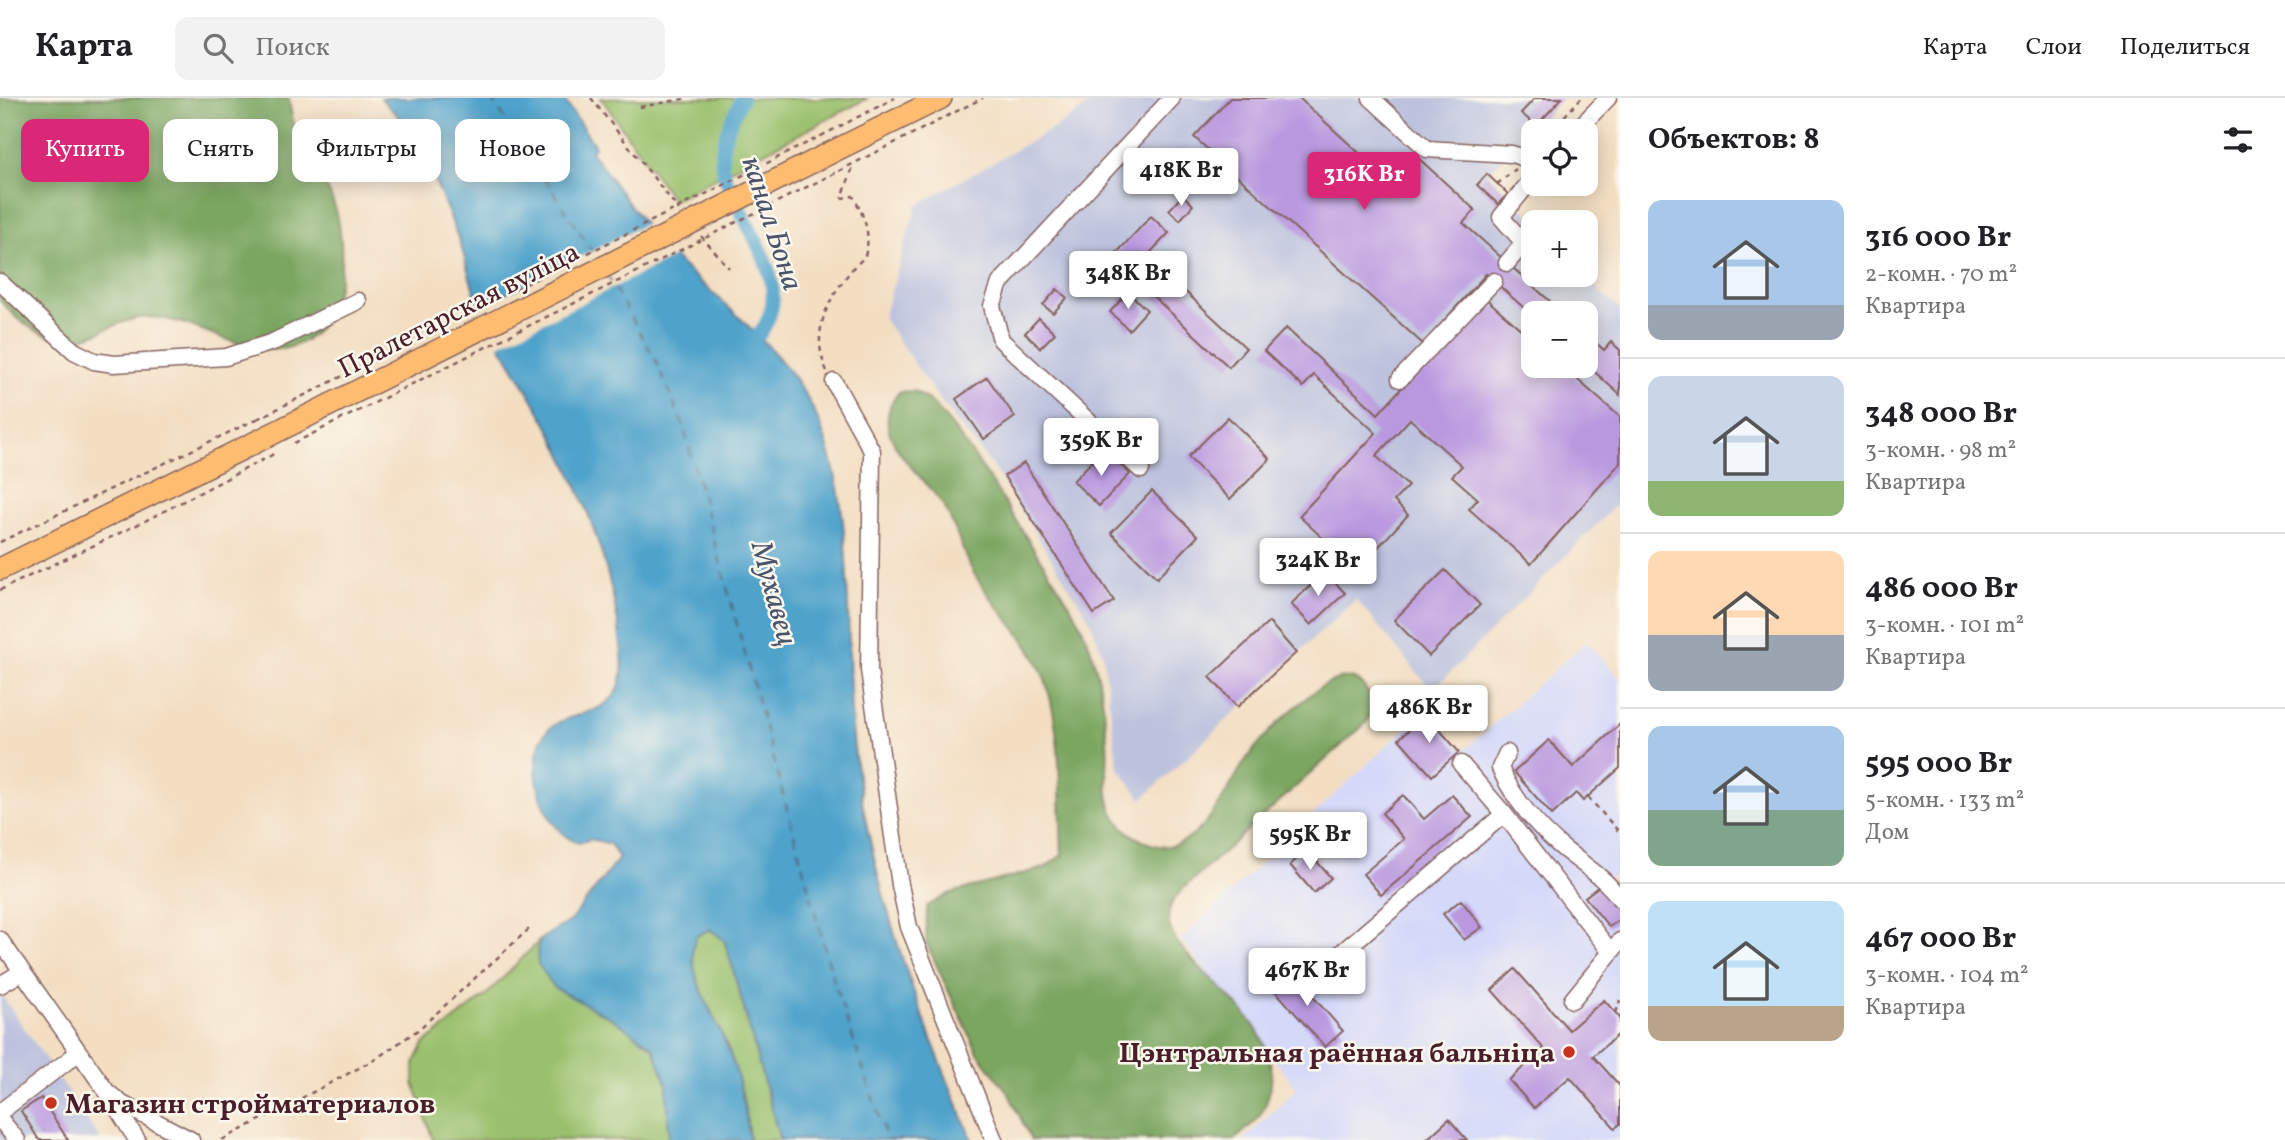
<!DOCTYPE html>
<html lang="ru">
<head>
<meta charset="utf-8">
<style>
	body { margin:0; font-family:Vollkorn,serif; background:#f2f2f2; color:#202124; height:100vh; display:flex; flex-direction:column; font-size:26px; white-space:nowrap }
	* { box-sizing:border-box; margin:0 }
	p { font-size:23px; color:#757577 }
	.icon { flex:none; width:38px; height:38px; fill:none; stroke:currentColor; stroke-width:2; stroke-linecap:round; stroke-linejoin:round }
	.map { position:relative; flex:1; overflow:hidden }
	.side { display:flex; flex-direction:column; background:#fff; width:665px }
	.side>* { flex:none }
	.hud { position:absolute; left:21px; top:21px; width:665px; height:63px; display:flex; gap:14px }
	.tools { position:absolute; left:1521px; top:21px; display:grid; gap:14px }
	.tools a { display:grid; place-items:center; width:77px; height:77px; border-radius:14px; background:#fff; box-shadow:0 4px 18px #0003; font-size:35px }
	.price { position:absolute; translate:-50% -60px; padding:0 16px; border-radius:7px; background:#fff; color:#222; font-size:23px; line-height:46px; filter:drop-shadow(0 2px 4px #0008) }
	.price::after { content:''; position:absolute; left:50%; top:42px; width:21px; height:16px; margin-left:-10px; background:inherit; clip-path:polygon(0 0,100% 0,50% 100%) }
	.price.selected { background:#db2777; color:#fff }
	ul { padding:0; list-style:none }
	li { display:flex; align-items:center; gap:21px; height:175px; padding:0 28px }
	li+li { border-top:2px solid #e0e0e0 }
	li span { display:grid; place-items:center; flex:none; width:196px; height:140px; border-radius:14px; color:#555 }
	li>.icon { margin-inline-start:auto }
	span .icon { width:84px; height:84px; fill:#fffc; stroke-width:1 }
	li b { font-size:30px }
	h2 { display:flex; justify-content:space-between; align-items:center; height:84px; padding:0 28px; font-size:30px }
	.tag { padding:0 24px; border-radius:14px; background:#fff; box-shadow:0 4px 18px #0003; font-size:24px; line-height:63px }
	.tag.selected { background:#db2777; color:#fff }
	header { display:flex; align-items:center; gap:42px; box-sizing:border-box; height:98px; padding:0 35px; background:#fff; border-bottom:2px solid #e0e0e0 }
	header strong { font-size:33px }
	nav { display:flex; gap:38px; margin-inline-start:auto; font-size:24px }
	.search { width:490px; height:63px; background:#f2f2f2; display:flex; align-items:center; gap:18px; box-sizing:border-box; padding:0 24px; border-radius:14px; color:#757577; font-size:26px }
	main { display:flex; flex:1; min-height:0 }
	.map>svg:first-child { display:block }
</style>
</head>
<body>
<header>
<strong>Карта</strong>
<div class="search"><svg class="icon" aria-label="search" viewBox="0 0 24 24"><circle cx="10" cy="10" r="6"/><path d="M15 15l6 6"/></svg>Поиск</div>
<nav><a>Карта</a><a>Слои</a><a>Поделиться</a></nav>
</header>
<main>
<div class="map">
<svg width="1620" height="1042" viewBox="0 0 1620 1042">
	<rect width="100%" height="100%" fill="#fbf7ec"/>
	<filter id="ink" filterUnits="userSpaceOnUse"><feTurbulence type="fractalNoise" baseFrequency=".0143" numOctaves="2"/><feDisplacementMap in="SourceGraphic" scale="14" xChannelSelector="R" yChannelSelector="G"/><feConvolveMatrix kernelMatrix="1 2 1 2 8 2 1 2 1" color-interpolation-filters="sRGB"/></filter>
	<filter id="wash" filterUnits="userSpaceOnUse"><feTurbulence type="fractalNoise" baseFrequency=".00686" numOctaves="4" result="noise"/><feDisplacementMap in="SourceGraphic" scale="28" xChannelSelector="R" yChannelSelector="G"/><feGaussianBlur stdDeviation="1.57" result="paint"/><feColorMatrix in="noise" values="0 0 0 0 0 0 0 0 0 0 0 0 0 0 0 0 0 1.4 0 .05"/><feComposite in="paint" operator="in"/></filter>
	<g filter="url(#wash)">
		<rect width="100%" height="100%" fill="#f3dec2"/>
		<polygon fill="#d4d8f9" points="1587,543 1620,581 1620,771 1603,785 1620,806 1620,1042 1243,1042 1297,991 1181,841 1425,612 1463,653"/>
		<g fill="#bdc3de" fill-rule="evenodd">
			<path d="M 1099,0 L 1562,0 L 1488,76 L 1508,96 L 1501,103 L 1513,115 L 1521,108 L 1537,124 L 1533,124 L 1533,177 L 1582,177 L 1620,212 L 1620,403 L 1432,593 L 1356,501 L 1142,701 L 1118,669 L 1103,557 L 1090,522 L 994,370 L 936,297 L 883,220 L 917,107 L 1058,28 ZM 1533,215 L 1586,215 L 1586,268 L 1533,268 Z"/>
			<polygon points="0,895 101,1042 0,1042"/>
		</g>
		<g fill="#99c06c" stroke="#72704c" stroke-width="2">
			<polygon points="601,0 868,0 673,102"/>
			<path d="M 710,831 L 724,842 L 728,853 L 780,1042 L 749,1042 C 746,1012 740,981 729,953 C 718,924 680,867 697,838 Z"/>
			<polygon points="541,841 537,852 555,890 613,921 653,949 667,986 669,1042 433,1042 414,985 414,966 424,946 486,897"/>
		</g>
		<g fill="#7aa660" stroke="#626246" stroke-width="2">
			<path d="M 0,0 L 289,0 C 293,46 317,62 332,101 C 351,149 345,243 281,251 C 238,256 192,219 147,219 C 129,220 114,228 97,235 C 58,251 25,232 0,202 Z"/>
			<path d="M 914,293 C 920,297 927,300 932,305 C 971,347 1001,400 1032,448 C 1053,482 1083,520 1093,559 C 1101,586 1105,614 1107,643 C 1109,664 1104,685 1110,706 C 1116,729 1137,744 1159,748 C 1200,754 1227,691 1245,663 C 1254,651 1265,638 1276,627 C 1295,610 1344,557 1366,591 C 1374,604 1373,612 1366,625 L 1184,790 C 1180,795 1173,801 1171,807 C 1148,859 1279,903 1271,985 C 1270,996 1265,1011 1258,1020 C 1251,1028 1242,1035 1234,1042 L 1031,1042 L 1009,996 L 978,955 L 948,892 L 926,844 L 927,808 L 951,795 L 1044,770 L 1062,757 C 1059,703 1063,641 1047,588 C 1033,542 1002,520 978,482 C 963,460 958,433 945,410 C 925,376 862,338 899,294 Z"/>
		</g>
		<path fill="#50a3cb" stroke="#4d617b" stroke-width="2" d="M 381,0 L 563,0 L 595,48 L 591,53 C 618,91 646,132 680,165 C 729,212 785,252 815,315 C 862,418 841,548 855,658 C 874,799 918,913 972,1042 L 780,1042 L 728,853 L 724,842 L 710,831 L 697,838 C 680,867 718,924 729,953 C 740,981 746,1012 749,1042 L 669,1042 L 667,986 L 653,949 L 613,921 L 555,890 L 538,866 L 537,852 L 541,841 L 571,822 L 619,760 L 610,746 L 590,741 L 579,745 C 542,735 522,659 548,632 C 568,613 600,619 616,595 C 624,583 623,562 621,548 C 613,471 584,396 548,328 C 525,286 497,247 478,203 C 470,185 467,166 461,148 C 447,108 429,68 409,31 C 402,19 389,11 381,0 Z"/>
		<polygon fill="#f3dec2" points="649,124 678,157 497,248 478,210"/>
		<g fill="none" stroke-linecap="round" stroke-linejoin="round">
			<path stroke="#50a3cb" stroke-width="14" d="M 742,0 C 732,20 720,43 722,66 C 723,78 730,91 735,101 C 760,156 800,202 746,251"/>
			<g stroke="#4c546b" stroke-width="2" stroke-dasharray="9 7" stroke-linecap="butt">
				<polyline points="491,0 597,160"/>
				<polyline points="607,177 656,263 683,327 834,884 887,1042"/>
			</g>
		</g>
		<g id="blocks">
			<g fill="#b998df">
				<polygon points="1230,0 1299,0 1392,85 1416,58 1475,112 1463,125 1563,215 1533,215 1533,218 1486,176 1423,246 1194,39"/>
				<polygon points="1535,0 1562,0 1536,28 1521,15"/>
				<polygon points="1487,76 1508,96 1498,106 1477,87"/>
				<polygon points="1183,97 1193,107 1180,122 1169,112"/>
				<polygon points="1151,118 1169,135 1147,158 1246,250 1229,269 1112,160"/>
				<polygon points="1057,191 1067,200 1053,215 1043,207"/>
				<polygon points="1128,194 1147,212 1129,232 1110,214"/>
				<polygon points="1484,199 1533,242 1533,268 1562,268 1620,319 1620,365 1531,466 1469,411 1478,401 1452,378 1462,368 1410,321 1376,358 1408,388 1394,403 1408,417 1357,472 1299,418 1376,335 1314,277 1303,289 1264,253 1286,230 1378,316"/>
				<polygon points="1039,220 1055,235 1040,250 1025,235"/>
				<polygon points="1586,236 1604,252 1611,244 1620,252 1620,297 1586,266"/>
				<polygon points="987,279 1015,319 984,341 956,301"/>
				<polygon points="1228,319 1270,361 1230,401 1188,359"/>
				<polygon points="1104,351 1130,376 1099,408 1073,383"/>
				<polygon points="1024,365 1114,503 1094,516 1004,378"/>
				<polygon points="1152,393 1198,438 1157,480 1111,435"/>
				<polygon points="1445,472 1480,507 1429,558 1394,522"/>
				<polygon points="1325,474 1345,495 1311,527 1291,506"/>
				<polygon points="1269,524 1296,555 1237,609 1210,579"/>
				<polygon points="1426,616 1459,654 1432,678 1399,641"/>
				<polygon points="1620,626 1620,670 1583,703 1576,695 1552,717 1514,674 1549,642 1573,669"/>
				<polygon points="1403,697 1424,721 1452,697 1472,719 1381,797 1363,776 1404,741 1382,715"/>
				<polygon points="1307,752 1331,780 1314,795 1290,767"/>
				<polygon points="1603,785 1620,806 1620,821 1609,829 1585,799"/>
				<polygon points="1461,802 1482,829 1464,842 1443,816"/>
				<polygon points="1515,871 1569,932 1604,902 1620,920 1620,935 1593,958 1620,988 1620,1026 1615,1030 1570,979 1534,1010 1509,982 1544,951 1492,892"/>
				<polygon points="1290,872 1343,933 1325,949 1271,888"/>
				<polygon points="41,1000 68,1042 39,1042 21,1013"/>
				<polygon points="1449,1021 1467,1042 1426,1042"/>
			</g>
		</g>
	</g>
	<g filter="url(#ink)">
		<use href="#blocks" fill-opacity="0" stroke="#856260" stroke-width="2"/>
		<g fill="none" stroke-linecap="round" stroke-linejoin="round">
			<g stroke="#856260" stroke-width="19">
				<g id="minor">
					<polyline points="1371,0 1427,51 1512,56 1533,63"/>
					<polyline points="1576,33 1608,0"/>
					<polyline points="1507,165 1524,145 1501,119 1533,80"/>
					<polyline points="0,184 74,253 94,263 114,266 226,259 273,244 358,203"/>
					<polyline points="1400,281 1494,183"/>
					<polyline points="834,284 872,353 869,572 900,787 909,829 994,1042"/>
					<polyline points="1141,372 1001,242 992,208 1000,185 1172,0"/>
					<path d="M 1507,655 L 1500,670 C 1513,700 1534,725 1559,747 C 1580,765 1604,778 1620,801"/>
					<polyline points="1461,666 1504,716"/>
					<polyline points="0,842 107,994 122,1006 191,1042"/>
					<polyline points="1314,878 1504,716 1610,853"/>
					<polyline points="0,887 22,874"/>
					<polyline points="1572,902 1620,843"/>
					<polyline points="112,1002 137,1042"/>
					<polyline points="0,1014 78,955"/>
					<polyline points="0,1021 17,1042"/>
				</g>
			</g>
			<g stroke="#856260" stroke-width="24">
				<g id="major">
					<polyline points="830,55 941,0"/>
					<polyline points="0,471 266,339"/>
				</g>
			</g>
			<g stroke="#856260" stroke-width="2.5" stroke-dasharray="5 5" stroke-linecap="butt">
				<polyline points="591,0 679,112"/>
				<polyline points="640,9 689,0"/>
				<polyline points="1551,33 1581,0"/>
				<polyline points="821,38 895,0"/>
				<polyline points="839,73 983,0"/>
				<polyline points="1497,86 1516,71"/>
				<polyline points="701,138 729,170"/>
				<path d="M 827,273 C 809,234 828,201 853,170 C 857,165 865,161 866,154 C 871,133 863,116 853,98 L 842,100 L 854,66"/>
				<polyline points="0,444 257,321"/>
				<polyline points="0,492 145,423 274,356"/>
				<polyline points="1588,699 1620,735"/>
				<polyline points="1616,915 1620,902"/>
				<polyline points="222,1042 374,962 418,932 529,831"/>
			</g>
			<use href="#minor" stroke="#fff" stroke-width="16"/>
			<use href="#major" stroke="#fdbc70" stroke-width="21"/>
			<g stroke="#856260" stroke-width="24" stroke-linecap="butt">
				<polyline id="major-bridge" points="266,339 830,55"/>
			</g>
			<g stroke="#856260" stroke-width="2.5" stroke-dasharray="5 5" stroke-linecap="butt">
				<polyline points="257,321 821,38"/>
				<polyline points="294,345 839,73"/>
			</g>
			<use href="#major-bridge" stroke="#fdbc70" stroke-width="21"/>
		</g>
	</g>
	<g fill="#c8321e" stroke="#fbf7ec" stroke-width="2.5">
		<circle cx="1569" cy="954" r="7"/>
		<circle cx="51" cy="1005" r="7"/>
	</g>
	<g text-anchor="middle" stroke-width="5" stroke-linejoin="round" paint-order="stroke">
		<g font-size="28" fill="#4a1f2b" stroke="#fbf7ec">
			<text transform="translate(458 211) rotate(-27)" y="10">Пралетарская вуліца</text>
		</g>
		<g font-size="28" font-weight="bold" fill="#4a1f2b" stroke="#fbf7ec" text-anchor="end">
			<text x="1555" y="964">Цэнтральная раённая бальніца</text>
			<text x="65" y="1015" text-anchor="start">Магазин стройматериалов</text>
		</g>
		<g font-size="30" font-style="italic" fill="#4c546b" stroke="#fbf7ec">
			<text transform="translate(773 125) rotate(72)" y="10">канал Бона</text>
			<text transform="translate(775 495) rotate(75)" y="10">Мухавец</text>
		</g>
	</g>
</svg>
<div class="tools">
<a><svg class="icon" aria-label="locate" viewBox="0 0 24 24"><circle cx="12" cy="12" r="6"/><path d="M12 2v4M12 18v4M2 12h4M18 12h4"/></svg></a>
<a>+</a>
<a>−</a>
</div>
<b class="price" style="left:1181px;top:110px">418K Br</b>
<b class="price selected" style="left:1364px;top:114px">316K Br</b>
<b class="price" style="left:1128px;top:213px">348K Br</b>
<b class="price" style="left:1101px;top:380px">359K Br</b>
<b class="price" style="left:1318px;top:500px">324K Br</b>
<b class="price" style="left:1429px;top:647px">486K Br</b>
<b class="price" style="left:1310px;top:774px">595K Br</b>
<b class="price" style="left:1307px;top:910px">467K Br</b>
<div class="hud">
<a class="tag selected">Купить</a>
<a class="tag">Снять</a>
<a class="tag">Фильтры</a>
<a class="tag">Новое</a>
</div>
</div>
<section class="side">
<h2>Объектов: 8<svg class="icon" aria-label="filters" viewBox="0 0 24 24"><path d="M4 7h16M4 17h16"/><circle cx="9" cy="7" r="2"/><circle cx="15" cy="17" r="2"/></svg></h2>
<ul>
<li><span style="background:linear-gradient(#a9c7e8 75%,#9aa5b1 0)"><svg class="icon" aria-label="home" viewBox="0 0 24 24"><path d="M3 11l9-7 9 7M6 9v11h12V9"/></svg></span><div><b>316 000 Br</b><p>2-комн. · 70 m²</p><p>Квартира</p></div></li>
<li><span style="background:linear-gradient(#c9d6e8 75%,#8fb573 0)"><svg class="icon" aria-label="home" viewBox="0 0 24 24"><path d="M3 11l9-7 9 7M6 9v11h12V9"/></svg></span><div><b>348 000 Br</b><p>3-комн. · 98 m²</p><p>Квартира</p></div></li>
<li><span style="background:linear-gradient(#ffd9b3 60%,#9aa5b1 0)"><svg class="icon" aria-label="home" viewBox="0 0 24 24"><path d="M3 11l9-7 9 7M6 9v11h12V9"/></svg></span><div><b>486 000 Br</b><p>3-комн. · 101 m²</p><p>Квартира</p></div></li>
<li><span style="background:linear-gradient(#a9c7e8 60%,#7fa58c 0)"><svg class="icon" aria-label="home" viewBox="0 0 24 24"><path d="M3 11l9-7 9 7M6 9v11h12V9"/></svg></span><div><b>595 000 Br</b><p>5-комн. · 133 m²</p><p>Дом</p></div></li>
<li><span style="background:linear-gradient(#bfe0f5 75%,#b9a48a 0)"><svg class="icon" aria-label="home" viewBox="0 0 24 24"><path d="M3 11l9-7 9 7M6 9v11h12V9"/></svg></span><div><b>467 000 Br</b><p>3-комн. · 104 m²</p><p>Квартира</p></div></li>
</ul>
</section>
</main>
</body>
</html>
